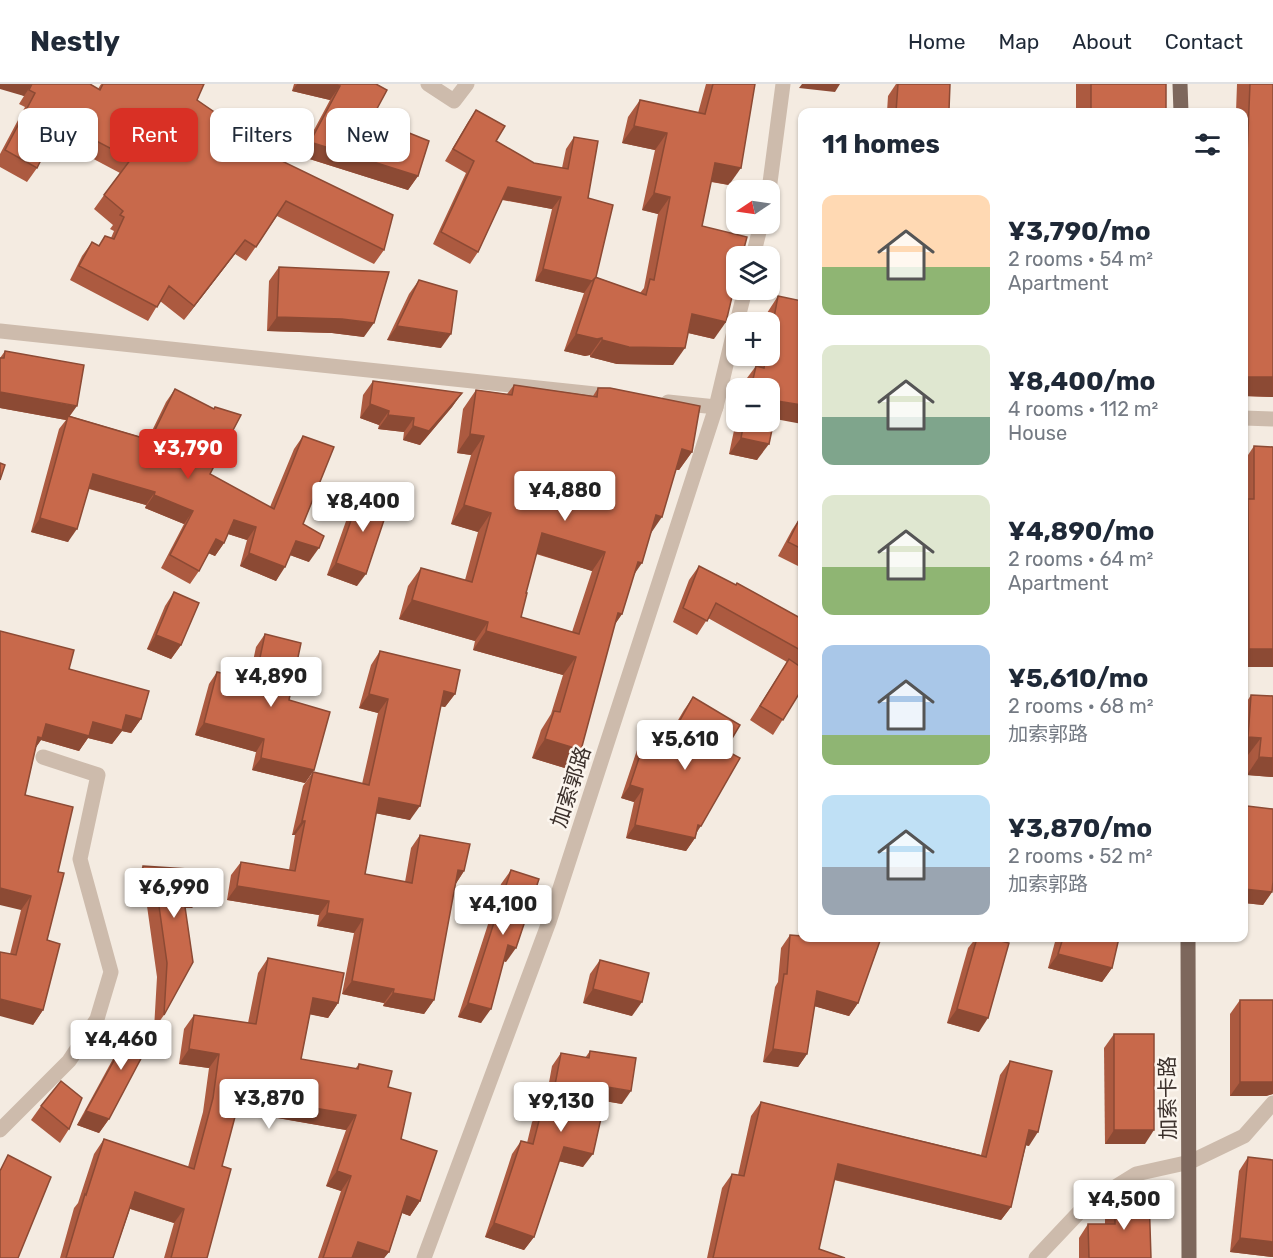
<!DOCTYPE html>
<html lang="en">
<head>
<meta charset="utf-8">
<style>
	body { margin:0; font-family:Rubik,"Noto Sans SC",sans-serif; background:#f2f2f3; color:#1f2937; height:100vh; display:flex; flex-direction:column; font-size:22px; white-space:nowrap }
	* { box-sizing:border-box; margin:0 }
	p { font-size:20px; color:#747a83 }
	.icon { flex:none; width:33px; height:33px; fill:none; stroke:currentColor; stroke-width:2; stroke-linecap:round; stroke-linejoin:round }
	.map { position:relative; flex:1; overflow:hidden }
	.panel { position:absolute; left:798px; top:24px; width:450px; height:834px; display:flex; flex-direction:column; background:#fff; border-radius:12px; box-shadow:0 2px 4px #0004 }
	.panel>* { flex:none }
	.banner { position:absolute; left:18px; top:24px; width:570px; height:54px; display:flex; gap:12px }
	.needle { width:39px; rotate:257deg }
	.tools { position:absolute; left:726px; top:96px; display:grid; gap:12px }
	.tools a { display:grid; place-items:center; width:54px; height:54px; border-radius:12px; background:#fff; box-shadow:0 2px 4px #0004; font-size:30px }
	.price { position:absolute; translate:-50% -51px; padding:0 14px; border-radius:6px; background:#fff; color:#222; font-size:20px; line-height:39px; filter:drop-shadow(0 2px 3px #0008) }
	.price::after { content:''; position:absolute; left:50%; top:36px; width:18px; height:14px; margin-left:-9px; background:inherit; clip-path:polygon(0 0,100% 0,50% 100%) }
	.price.active { background:#d93025; color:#fff }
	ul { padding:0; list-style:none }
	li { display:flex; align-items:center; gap:18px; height:150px; padding:0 24px }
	li span { display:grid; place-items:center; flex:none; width:168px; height:120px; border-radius:12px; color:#555 }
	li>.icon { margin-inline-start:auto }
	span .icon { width:72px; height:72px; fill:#fffc; stroke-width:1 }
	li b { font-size:26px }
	h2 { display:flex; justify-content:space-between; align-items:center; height:72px; padding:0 24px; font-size:26px }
	.chip { padding:0 21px; border-radius:12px; background:#fff; box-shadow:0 2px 4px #0004; font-size:21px; line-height:54px }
	.chip.active { background:#d93025; color:#fff }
	header { display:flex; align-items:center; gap:36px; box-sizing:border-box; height:84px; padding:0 30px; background:#fff; border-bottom:2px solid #e0e1e3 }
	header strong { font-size:28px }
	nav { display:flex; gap:33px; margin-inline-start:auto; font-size:21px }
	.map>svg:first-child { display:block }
</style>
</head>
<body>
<header>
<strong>Nestly</strong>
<nav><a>Home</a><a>Map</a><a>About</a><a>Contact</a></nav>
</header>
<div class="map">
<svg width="1273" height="1174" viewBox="0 0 1273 1174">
	<rect width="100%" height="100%" fill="#f4ebe1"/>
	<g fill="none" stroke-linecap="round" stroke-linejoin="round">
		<g stroke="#cdbbac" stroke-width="15">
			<polyline points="428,0 454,17 467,0"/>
			<polyline points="0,247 614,312"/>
			<polyline points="668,318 716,323"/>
			<polyline points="1244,334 1273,335"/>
			<polyline points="0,1046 69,977 97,935 111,888 80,775 98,691 43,673"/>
			<polyline points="1036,1174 1086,1121 1136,1090 1190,1078 1244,1052 1273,1019"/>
		</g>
		<g stroke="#cdbbac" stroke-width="15">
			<polyline points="769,106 783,0"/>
			<polyline points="753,172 761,140"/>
			<polyline points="737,238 745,206"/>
			<polyline points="424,1174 549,838 716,323 736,239"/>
		</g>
		<g stroke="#7d675c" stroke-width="15">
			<polyline points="1180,0 1181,28"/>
			<polyline points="1188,854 1189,1174"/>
		</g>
	</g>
	<g fill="#ac5a40" fill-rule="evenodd">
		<polygon points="0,0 98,5 101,0 204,0 197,16 255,64 384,166 374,180 277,132 246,177 235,170 184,236 160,217 148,237 70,196 82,172 92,158 99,162 111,154 114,147 110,145 113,141 94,125 120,89 52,53 37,84 27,98 0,83 0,70 25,23 19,20 24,12"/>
		<polygon points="294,0 376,0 372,34 418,92 408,106 300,72 330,16 292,7"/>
		<polygon points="706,0 755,0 729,101 711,98 702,142 714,255 688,249 673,281 617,280 590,273 590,271 585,272 564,267 584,209 535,197 552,125 502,116 478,168 470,180 433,160 466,89 445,77 468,38 476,26 496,57 534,79 562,84 566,65 574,53 588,114 596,193 640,209 644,204 658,130 642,126 655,66 622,59 628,33 640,16 698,29"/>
		<polygon points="896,0 950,0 949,26 947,28 887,28 888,12"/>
		<rect x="1076" y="0" width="90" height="28"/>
		<polygon points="1237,0 1273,0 1273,313 1244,312 1244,28 1236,28"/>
		<polygon points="279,183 364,253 332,249 267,247 269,197"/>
		<polygon points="419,196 441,264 387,256 409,210"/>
		<polygon points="778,212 774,334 757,376 729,370 736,337 736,338 770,338 770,304 743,304 744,298 756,282 758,272 770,272 770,238 765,238 767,229"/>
		<polygon points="5,267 70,332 148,355 166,318 175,305 210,390 270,423 294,365 303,352 303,440 309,478 290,471 276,497 240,482 247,456 228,450 224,459 215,472 208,469 199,487 190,500 161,484 184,440 145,424 146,421 89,405 68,458 31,448 59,345 66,336 0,324 0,274"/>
		<polygon points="373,297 462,309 452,323 420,361 403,356 404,348 378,345 379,341 360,334 363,311"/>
		<path d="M 514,301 L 593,312 L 598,304 L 692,368 L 679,386 L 676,386 L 634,490 L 622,530 L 615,540 L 568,685 L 532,674 L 541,646 L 551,630 L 563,591 L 473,566 L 475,557 L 399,535 L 408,502 L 421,484 L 465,496 L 478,448 L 451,440 L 471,371 L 457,369 L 463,325 L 476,306 L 507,310 ZM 536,470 L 592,487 L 572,548 L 521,533 L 526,509 Z"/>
		<polygon points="1254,362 1273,583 1244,583 1244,377"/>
		<polygon points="361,408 357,502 327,491 352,420"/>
		<polygon points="801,432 802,432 802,484 778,472 792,446"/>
		<polygon points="699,482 802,535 802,605 773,651 750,636 787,578 708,534 697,551 673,538 689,496"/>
		<polygon points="174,508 181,561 171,575 147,565 165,522"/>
		<polygon points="0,547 69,585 141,635 131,649 122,647 112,660 88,654 79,667 41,656 36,663 25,711 58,788 47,856 43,926 33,941 10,870 21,826"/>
		<polygon points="265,550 314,686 305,699 252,686 256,668 195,651 209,600 217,588 249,596 256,563"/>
		<polygon points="380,567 455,610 445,623 440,622 410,736 376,729 365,790 405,798 411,764 420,751 464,787 455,801 434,916 424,930 383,922 384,919 342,910 354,849 317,842 319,831 227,816 231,791 241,778 289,786 295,751 292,751 303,702 313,688 362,700 378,629 359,624 371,581"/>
		<polygon points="1251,611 1273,612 1273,693 1247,691 1248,671 1244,671 1244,622"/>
		<polygon points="693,613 725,666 695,754 686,767 626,754 634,718 621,714 639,660 648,647 668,653 684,626"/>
		<polygon points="1247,722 1272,808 1263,821 1244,819 1244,727"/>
		<polygon points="143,782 202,810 192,824 185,824 164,931 154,945 157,893 147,822 132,821 133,796"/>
		<polygon points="511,786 506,878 504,877 481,939 458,933 501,800"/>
		<polygon points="790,851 843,856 844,854 881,854 858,919 849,932 814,922 807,970 798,983 763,978 775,903 778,898 781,864"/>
		<polygon points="976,854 989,854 979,948 947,939 968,864"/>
		<polygon points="1056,854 1119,854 1112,884 1102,898 1048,884"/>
		<polygon points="268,874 338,919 328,934 310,930 301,975 355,985 359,980 388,1003 401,1055 420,1117 410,1132 402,1129 389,1168 384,1174 318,1174 341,1107 326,1102 346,1046 236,1027 222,1082 207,1174 164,1174 174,1139 130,1125 113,1174 60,1174 74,1124 78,1119 94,1070 104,1055 188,1083 203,1028 209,984 179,980 184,945 194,931 248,939 258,889"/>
		<polygon points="600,876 632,932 583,919 590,890"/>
		<polygon points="1240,916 1273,916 1273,1010 1266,1012 1230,1012 1230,930"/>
		<polygon points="136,937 109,1035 99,1049 77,1041 126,951"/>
		<polygon points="1114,950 1145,1060 1105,1060 1104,964"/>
		<polygon points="590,967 622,1020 605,1017 583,1083 559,1077 534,1153 524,1166 485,1153 512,1070 521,1057 527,1059 532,1038 542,1025 544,1026 552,982 561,969 585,974"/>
		<polygon points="1010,977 1029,1062 1026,1061 1011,1123 1001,1136 834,1096 819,1165 845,1174 707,1174 722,1104 732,1090 738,1091 751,1032 761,1018 981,1071 1000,991"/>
		<polygon points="41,1022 69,1045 60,1059 31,1036"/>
		<polygon points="1248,1073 1273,1173 1230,1168 1239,1087"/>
		<polygon points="1115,1112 1151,1174 1079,1174 1079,1154 1088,1140 1105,1140 1105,1126"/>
	</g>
	<g fill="#8c4a34">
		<polygon points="0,0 32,0 24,12 0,5"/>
		<polygon points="297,0 331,0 340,2 330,16 292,7"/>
		<polygon points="802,0 840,0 835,8 799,4"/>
		<polygon points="634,42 667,49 655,66 622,59"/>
		<polygon points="310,58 418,92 408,106 300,72"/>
		<polygon points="715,79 741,84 729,101 703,96"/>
		<polygon points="508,103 561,113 552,125 500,115"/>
		<polygon points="654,109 670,113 658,130 642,126"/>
		<polygon points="245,156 235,170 184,236 194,222"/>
		<polygon points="543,185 592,197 584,209 535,197"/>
		<polygon points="692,230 726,238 714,255 680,247"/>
		<polygon points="277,233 342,235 374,239 364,253 332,249 267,247"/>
		<polygon points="397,242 451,250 441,264 387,256"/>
		<polygon points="576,250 602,254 590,271 585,272 564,267"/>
		<polygon points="602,256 685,264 673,281 617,280 590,273"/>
		<polygon points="1244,293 1273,293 1273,313 1244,312"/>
		<polygon points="0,308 77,322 67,336 68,332 66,336 0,324"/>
		<polygon points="462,309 452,323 420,361 403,356 413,342"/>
		<polygon points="778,317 802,321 802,340 770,334"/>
		<polygon points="370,320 389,327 379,341 360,334"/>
		<polygon points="388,331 414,334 404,348 378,345"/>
		<polygon points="470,350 484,352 471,371 457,369"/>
		<polygon points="741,354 769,360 757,376 729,370"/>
		<polygon points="682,365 692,368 679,386 668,384"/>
		<polygon points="93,390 155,408 146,421 84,403"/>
		<polygon points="154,411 193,427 184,440 145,424"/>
		<polygon points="464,421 491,429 478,448 451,440"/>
		<polygon points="656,431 662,433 649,452"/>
		<polygon points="40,434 77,445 68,458 31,448"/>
		<polygon points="234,436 256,443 247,456 225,449"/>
		<polygon points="542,449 605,468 592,487 529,467"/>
		<polygon points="216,455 224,459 215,472 206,468"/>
		<polygon points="296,457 319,464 309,478 287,470"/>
		<polygon points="249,469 285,483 276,497 240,482"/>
		<polygon points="638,478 642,479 629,498"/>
		<polygon points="336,479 366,490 357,502 327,491"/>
		<polygon points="412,516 488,538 475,557 399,535"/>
		<polygon points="618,529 622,530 609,549"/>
		<polygon points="486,547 576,573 563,591 473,566"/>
		<polygon points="156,551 181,561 171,575 147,565"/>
		<polygon points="1249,565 1273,565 1273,583 1244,583 1244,573"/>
		<polygon points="444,607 455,610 445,623 434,621"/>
		<polygon points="369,610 388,615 378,629 359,624"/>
		<polygon points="126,631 141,635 131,649 122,647 112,660 88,654 79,667 41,656 32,669 28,668 46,640 93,638"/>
		<polygon points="204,639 264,655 256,668 195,651"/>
		<polygon points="1248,653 1261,654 1248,671 1244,671 1244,659"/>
		<polygon points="545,655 581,666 568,685 532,674"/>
		<polygon points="1259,673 1273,674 1273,693 1247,691"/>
		<polygon points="261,674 314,686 305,699 252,686"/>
		<polygon points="630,701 643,705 634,718 621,714"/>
		<polygon points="379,714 420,722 410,736 369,728"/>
		<polygon points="302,737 305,737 295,751 292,751"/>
		<polygon points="635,741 698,741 701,742 693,754 695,754 686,767 626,754"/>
		<polygon points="458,786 464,787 455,801"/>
		<polygon points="237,802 329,817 319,831 227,816"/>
		<polygon points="0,804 31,812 21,826 0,821"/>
		<polygon points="1244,805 1272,808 1263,821 1244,819"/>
		<polygon points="142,807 157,808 147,822 132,821"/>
		<polygon points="183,809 202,810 192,824 173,823"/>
		<polygon points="327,829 363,835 354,849 317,842"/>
		<polygon points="508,861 516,864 506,878 498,875"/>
		<polygon points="1058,870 1112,884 1102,898 1048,884"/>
		<polygon points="352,897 394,905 384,919 342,910"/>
		<polygon points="593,905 642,918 632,932 583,919"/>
		<polygon points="817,907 858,919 849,932 807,920"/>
		<polygon points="393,909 434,916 424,930 383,922"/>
		<polygon points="313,914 338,919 328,934 303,929"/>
		<polygon points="0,915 43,926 33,941 0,932"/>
		<polygon points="468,919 491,925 481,939 458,933"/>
		<polygon points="957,925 988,934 979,948 947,939"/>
		<polygon points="189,965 219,970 209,984 179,980"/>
		<polygon points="773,965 807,970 798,983 763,978"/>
		<polygon points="1240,998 1273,998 1273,1010 1266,1012 1230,1012"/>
		<polygon points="608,1003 631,1007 622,1020 598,1016"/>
		<polygon points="238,1011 356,1031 346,1046 228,1025"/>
		<polygon points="86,1027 109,1035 99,1049 77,1041"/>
		<polygon points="1029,1046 1038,1048 1029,1062 1020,1060"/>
		<polygon points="1114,1046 1154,1046 1145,1060 1105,1060"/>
		<polygon points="564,1063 593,1070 583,1083 554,1076"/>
		<polygon points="838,1080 1011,1123 1001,1136 828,1094"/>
		<polygon points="337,1087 351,1092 341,1107 326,1102"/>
		<polygon points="135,1108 184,1125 174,1139 125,1123"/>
		<polygon points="407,1112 420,1117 410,1132 397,1127"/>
		<polygon points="494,1139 534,1153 524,1166 485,1153"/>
		<polygon points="1240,1154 1273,1158 1273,1173 1230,1168"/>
		<polygon points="358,1158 389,1168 384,1174 353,1174 347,1172"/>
	</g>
	<g fill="#c8694b" stroke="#8c4a34" stroke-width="1.5" fill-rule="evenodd">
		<polygon points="32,0 90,0 100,6 103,0 204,0 197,16 258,58 255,64 393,131 384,166 286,117 256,163 245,156 194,222 169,202 157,223 79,182 92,158 99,162 105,152 114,155 124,133 120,131 123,127 104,111 131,75 60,38 37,84 5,66 35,9 29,6"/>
		<polygon points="331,0 376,0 387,6 372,34 429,57 418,92 310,58 340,2"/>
		<polygon points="713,0 755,0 741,84 715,79 702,142 747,153 742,172 736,172 736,196 726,238 692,230 685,264 629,263 602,256 602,254 597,255 576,250 595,193 646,211 650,195 654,196 670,113 654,109 667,49 634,42 640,16 705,30"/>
		<polygon points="898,0 950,0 949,26 944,25 944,28 896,28"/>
		<rect x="1091" y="0" width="75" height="28"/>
		<polygon points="1250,0 1273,0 1273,293 1244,293 1245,118"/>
		<polygon points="476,26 505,42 496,57 534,79 568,85 574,53 598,57 588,114 613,121 596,193 592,197 543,185 561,113 508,103 478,168 441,148 474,77 453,65"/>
		<polygon points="279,183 389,188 374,239 342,235 277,233"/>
		<polygon points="419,196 457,207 451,250 397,242"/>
		<polygon points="778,212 802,217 802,321 778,317 769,360 741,354 744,338 770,338 770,304 751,304 756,282 764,284 766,272 770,272 770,255"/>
		<polygon points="5,267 84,281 77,322 0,308 0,274 4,274"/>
		<polygon points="373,297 462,309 429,347 413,342 414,334 388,331 389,327 370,320"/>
		<path d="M 514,301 L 597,313 L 598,304 L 610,304 L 700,322 L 692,368 L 682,365 L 662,433 L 656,431 L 642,479 L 638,478 L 622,530 L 618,529 L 581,666 L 545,655 L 554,627 L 560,628 L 576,573 L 486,547 L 488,538 L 412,516 L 421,484 L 472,498 L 491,429 L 464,421 L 484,352 L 470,350 L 476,306 L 512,311 ZM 542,449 L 605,468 L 579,550 L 521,533 L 527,509 L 526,509 Z"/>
		<polygon points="175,305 214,325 215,323 241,331 210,390 274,425 303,352 334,363 303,440 324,452 319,464 296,457 285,483 249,469 256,443 234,436 224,459 216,455 199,487 170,471 193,427 154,411 155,408 93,390 77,445 40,434 68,332 150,356"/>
		<polygon points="1254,362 1273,363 1273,565 1249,565 1248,415 1254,415"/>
		<polygon points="0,379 5,381 0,396"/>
		<polygon points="361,408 390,418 366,490 336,479"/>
		<polygon points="801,432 802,432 802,465 788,458"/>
		<polygon points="699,482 736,501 737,499 802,535 802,567 716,519 707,537 683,524"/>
		<polygon points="174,508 199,519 181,561 156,551"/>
		<polygon points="0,547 74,566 69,585 149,607 141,635 126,631 122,646 93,638 89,652 46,640 42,654 38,653 25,711 73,723 58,788 64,789 47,856 60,860 43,926 0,915 0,868 16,871 31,812 0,804"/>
		<polygon points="265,550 301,559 289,616 330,628 314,686 261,674 264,655 204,639 217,588 255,597"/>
		<polygon points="380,567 460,586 455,610 444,607 420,722 379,714 365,790 412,799 420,751 470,760 464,787 458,786 434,916 393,909 394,905 352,897 363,835 327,829 329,817 237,802 241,778 295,787 305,737 302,737 313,688 369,701 388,615 369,610"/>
		<polygon points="789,575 802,584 802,605 783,636 760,622"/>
		<polygon points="1251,611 1273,612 1273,674 1259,673 1261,654 1248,653"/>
		<polygon points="693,613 740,641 725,666 740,674 701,742 698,741 695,754 635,741 643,705 630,701 648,647 670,654"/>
		<polygon points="1247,722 1273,725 1273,797 1272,808 1244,805 1244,792 1247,750 1245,750"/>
		<polygon points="143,782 203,786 202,810 183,809 193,878 164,931 167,879 157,808 142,807"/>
		<polygon points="511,786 539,795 516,864 508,861 491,925 468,919"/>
		<polygon points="790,851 802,852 802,854 814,854 847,857 848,854 881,854 858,919 817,907 807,970 773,965 784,890 787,890"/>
		<polygon points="977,854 989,854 1009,859 988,934 957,925"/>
		<polygon points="1063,854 1119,854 1112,884 1058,870"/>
		<polygon points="268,874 344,889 338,919 313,914 301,975 358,985 359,980 392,987 388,1003 411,1009 401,1055 437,1067 420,1117 407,1112 389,1168 358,1158 352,1174 323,1174 351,1092 337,1087 356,1031 238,1011 236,1029 222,1082 231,1085 207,1174 171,1174 184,1125 135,1108 113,1174 66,1174 85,1110 86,1111 104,1055 194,1085 213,1014 219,970 189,965 194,931 256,940"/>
		<polygon points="600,876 649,889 642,918 593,905"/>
		<rect x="1240" y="916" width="33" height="82"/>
		<polygon points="136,937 155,948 109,1035 86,1027"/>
		<rect x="1114" y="950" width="40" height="96"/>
		<polygon points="590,967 636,974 631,1007 608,1003 593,1070 564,1063 534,1153 494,1139 521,1057 533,1060 542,1025 550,1027 561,969 589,974"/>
		<polygon points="1010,977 1052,987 1038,1048 1029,1046 1011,1123 838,1080 819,1165 845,1174 713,1174 732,1090 744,1092 761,1018 986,1073"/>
		<polygon points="61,997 82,1014 69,1045 41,1022"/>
		<polygon points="8,1071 51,1093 18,1174 0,1174 0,1087"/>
		<polygon points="1248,1073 1273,1076 1273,1158 1240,1154"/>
		<polygon points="1149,1111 1151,1174 1089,1174 1088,1140 1115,1140 1115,1112"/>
	</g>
	<g text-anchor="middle" stroke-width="5" stroke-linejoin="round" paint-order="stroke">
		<g font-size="21" fill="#3b302b" stroke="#fbf5ee">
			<text transform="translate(571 703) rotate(-72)" y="7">加索郭路</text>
			<text transform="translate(1168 1014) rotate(-91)" y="7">加索卡路</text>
		</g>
	</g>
</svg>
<div class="tools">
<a><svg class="needle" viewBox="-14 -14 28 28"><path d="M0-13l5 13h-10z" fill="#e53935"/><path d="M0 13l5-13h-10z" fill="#747a83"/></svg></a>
<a><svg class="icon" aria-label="layers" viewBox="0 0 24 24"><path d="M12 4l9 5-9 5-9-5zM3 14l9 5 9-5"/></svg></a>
<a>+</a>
<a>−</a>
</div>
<b class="price active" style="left:188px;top:396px">¥3,790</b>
<b class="price" style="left:565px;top:438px">¥4,880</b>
<b class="price" style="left:363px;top:449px">¥8,400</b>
<b class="price" style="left:271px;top:624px">¥4,890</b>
<b class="price" style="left:685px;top:687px">¥5,610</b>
<b class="price" style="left:174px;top:835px">¥6,990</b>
<b class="price" style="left:503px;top:852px">¥4,100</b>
<b class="price" style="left:121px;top:987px">¥4,460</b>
<b class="price" style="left:269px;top:1046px">¥3,870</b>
<b class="price" style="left:561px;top:1049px">¥9,130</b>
<b class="price" style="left:1124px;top:1147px">¥4,500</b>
<div class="banner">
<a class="chip">Buy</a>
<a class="chip active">Rent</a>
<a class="chip">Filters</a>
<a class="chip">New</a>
</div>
<section class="panel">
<h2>11 homes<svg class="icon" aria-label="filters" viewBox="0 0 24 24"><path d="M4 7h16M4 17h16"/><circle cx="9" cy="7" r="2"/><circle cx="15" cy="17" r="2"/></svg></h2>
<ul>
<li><span style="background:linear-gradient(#ffd9b3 60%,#8fb573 0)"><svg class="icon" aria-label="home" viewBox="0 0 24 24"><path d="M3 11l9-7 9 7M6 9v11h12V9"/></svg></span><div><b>¥3,790/mo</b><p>2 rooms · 54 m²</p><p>Apartment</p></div></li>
<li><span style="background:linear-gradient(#dfe7d0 60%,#7fa58c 0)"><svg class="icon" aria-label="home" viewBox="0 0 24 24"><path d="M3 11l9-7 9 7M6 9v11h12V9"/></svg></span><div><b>¥8,400/mo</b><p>4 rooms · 112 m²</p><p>House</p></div></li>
<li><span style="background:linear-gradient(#dfe7d0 60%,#8fb573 0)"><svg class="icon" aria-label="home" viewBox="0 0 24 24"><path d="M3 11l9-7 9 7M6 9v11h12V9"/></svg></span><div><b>¥4,890/mo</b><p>2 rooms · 64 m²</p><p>Apartment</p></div></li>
<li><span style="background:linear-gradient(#a9c7e8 75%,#8fb573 0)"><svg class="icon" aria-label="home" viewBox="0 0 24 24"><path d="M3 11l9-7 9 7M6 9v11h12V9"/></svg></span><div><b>¥5,610/mo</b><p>2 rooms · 68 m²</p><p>加索郭路</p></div></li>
<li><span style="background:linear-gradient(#bfe0f5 60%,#9aa5b1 0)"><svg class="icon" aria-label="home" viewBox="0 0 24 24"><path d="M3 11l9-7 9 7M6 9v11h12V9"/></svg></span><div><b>¥3,870/mo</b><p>2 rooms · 52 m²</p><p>加索郭路</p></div></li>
</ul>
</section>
</div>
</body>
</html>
